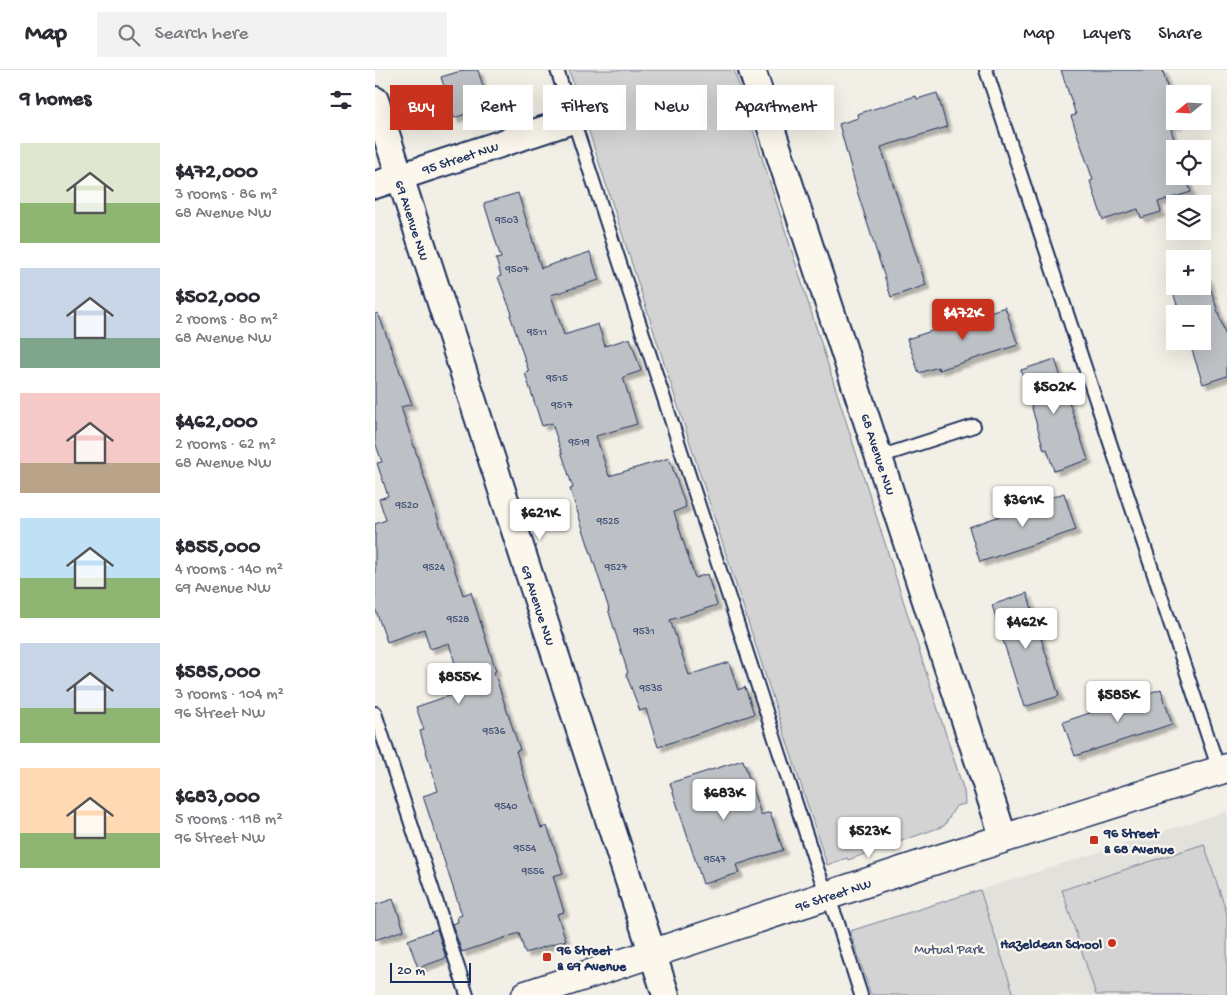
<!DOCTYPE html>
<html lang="en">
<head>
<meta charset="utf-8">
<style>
	body { margin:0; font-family:"Gochi Hand",sans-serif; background:#f2f2f3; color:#2b2b33; height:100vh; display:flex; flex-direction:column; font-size:19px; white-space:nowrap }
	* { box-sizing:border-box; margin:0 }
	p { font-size:16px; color:#7c7c81 }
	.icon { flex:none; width:28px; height:28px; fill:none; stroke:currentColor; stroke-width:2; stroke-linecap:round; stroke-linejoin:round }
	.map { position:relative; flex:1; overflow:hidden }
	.side { display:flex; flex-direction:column; background:#fff; width:375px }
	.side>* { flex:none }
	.guide { position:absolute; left:15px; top:15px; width:475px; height:45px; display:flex; gap:10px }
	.needle { width:32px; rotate:252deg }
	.buttons { position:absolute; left:791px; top:15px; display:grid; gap:10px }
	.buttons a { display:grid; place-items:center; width:45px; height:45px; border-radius:0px; background:#fff; box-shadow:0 5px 20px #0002; font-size:25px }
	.scale { position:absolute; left:15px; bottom:12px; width:81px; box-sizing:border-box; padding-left:5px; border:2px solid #1b2f5e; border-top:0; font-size:14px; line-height:18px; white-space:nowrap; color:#1b2f5e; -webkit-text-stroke:4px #fbf7ec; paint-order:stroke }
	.price { position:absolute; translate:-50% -42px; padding:0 11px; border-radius:5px; background:#fff; color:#222; font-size:16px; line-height:32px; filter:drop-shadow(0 1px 2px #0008) }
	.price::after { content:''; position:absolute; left:50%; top:30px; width:15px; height:11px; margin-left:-8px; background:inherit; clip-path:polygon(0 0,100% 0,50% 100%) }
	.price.current { background:#c8321e; color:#fff }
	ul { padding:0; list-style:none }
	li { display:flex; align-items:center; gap:15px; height:125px; padding:0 20px }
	li span { display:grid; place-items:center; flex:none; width:140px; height:100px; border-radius:0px; color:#555 }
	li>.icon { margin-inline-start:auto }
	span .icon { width:60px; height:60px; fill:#fffc; stroke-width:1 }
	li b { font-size:21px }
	h2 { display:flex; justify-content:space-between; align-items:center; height:60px; padding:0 20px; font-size:21px }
	.chip { padding:0 18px; border-radius:0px; background:#fff; box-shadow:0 5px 20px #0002; font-size:18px; line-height:45px }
	.chip.current { background:#c8321e; color:#fff }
	header { display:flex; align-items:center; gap:30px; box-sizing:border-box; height:70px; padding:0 25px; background:#fff; border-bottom:1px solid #e1e1e2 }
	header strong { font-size:24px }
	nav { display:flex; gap:28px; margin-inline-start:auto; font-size:18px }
	.search { width:350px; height:45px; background:#f2f2f3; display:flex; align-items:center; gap:12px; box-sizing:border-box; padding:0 18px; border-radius:0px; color:#7c7c81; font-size:19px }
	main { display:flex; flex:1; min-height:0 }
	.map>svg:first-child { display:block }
</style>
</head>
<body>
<header>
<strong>Map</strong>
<div class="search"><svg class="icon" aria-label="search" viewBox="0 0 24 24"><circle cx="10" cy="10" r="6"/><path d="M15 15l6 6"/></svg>Search here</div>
<nav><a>Map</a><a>Layers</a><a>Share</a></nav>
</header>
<main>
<section class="side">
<h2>9 homes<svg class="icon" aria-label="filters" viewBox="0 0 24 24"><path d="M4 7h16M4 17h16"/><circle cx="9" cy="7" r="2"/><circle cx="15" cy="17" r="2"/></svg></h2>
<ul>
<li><span style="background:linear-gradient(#dfe7d0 60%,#8fb573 0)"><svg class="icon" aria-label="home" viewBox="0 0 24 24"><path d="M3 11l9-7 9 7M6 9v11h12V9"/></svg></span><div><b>$472,000</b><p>3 rooms · 86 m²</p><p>68 Avenue NW</p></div></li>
<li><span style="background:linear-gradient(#c9d6e8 70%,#7fa58c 0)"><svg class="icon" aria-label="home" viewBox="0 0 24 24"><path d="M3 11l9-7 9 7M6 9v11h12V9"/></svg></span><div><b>$502,000</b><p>2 rooms · 80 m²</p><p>68 Avenue NW</p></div></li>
<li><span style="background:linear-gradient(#f6c9c9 70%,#b9a48a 0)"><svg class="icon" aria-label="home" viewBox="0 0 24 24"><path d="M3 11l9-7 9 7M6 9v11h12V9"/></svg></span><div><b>$462,000</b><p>2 rooms · 62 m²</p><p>68 Avenue NW</p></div></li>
<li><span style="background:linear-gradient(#bfe0f5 60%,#8fb573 0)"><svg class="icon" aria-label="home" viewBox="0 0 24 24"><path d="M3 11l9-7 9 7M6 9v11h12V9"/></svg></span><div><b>$855,000</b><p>4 rooms · 140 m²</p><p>69 Avenue NW</p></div></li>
<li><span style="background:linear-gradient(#c9d6e8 65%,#8fb573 0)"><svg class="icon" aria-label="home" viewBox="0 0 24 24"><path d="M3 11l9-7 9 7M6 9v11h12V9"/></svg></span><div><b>$585,000</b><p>3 rooms · 104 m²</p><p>96 Street NW</p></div></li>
<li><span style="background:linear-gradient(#ffd9b3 65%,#8fb573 0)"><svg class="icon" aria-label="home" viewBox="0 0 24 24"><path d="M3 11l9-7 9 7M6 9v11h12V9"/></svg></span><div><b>$683,000</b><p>5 rooms · 118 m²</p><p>96 Street NW</p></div></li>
</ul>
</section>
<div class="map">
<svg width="852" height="925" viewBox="0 0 852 925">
	<defs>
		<filter id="shadow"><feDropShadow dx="4.5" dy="4.5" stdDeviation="1" flood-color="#0004"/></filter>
	</defs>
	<rect width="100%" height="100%" fill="#f2efe6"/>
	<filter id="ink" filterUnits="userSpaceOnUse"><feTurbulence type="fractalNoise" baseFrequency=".02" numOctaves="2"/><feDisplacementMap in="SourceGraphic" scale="10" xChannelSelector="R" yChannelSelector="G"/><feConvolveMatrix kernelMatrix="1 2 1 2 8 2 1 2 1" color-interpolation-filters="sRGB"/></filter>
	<g filter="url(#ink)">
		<polygon fill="#e2e1dc" points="852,741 852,925 639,925 605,820"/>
		<g fill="#d2d3d2" stroke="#768198">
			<polygon points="194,0 359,0 589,721 590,734 581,736 569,756 473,790 472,788 452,795"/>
			<polygon points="829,774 852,844 852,925 721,925 687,820"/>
			<polygon points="605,820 639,925 496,925 475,861"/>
		</g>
		<g fill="#bdc0c4" stroke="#1b2f5e" filter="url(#shadow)">
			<polygon points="89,0 103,0 114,36 79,48 66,7"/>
			<polygon points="686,0 788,0 800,51 803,54 795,56 802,79 800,79 800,106 811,106 816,122 783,132 786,142 766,148 763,139 728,150 715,111 718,110 696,46 701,45"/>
			<polygon points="562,23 572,57 506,77 551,215 516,227 483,124 464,54 483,48 482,44 541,26 542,29"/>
			<polygon points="143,123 166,198 215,182 224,210 176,225 189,265 223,254 230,276 255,268 266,301 248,307 262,354 221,366 234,406 294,388 311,437 299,442 320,508 332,504 342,535 295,550 314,605 354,592 363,620 370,617 379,644 283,677 271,639 265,641 251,604 253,603 233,539 234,539 195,419 198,418 177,353 167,356 150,303 154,302 135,245 137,244 123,207 126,206 121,189 126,188 109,133"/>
			<polygon points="831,205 852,270 852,306 828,314 814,271 828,271 828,244 805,244 796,216 828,216 828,206"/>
			<polygon points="630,237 643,275 564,300 563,297 544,303 532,269"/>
			<polygon points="3,243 37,334 26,337 88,525 96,522 121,601 119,602 145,680 141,681 166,758 172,756 188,803 178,806 189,842 182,844 191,870 150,883 144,863 87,882 77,854 83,852 82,847 87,845 48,726 63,721 45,661 49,660 41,637 88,621 74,573 55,579 49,559 12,572 0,538 0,454 11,450 4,429 13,426 2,393 7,392 0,372 0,244"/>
			<polygon points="680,289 713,390 679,401 672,379 669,380 646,300"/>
			<polygon points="689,423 701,460 605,492 594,457"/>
			<polygon points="652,523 684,626 649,637 617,535"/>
			<polygon points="786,619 797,654 700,686 688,652"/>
			<polygon points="368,690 386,745 395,742 408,780 361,795 364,803 328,814 295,713"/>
			<polygon points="18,829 29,860 0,870 0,835"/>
			<polygon points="62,859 71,888 43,898 33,870"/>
		</g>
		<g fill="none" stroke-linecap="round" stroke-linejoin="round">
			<g stroke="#1b2f5e" stroke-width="16">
				<g id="lane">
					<polyline points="182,0 443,801 462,850 486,925"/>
					<polyline points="611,0 844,700"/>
					<polyline points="504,387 599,356"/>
					<polyline points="0,643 92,925"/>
				</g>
			</g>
			<g stroke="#1b2f5e" stroke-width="30">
				<g id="street">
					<polyline points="377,0 629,769"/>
					<polyline points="0,30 291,925"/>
					<polyline points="0,115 198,50"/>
				</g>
			</g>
			<g stroke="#1b2f5e" stroke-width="31">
				<polyline id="secondary" points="151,925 548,794 852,698"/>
			</g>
			<use href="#lane" stroke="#fbf7ec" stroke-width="12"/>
			<use href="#street" stroke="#fbf7ec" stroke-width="26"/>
			<use href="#secondary" stroke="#fbf7ec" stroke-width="28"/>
		</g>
	</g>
	<g fill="#c8321e" stroke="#fbf7ec" stroke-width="2">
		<rect x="714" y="765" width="10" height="10" rx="2.5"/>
		<circle cx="737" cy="873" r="5"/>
		<rect x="167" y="882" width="10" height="10" rx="2.5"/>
	</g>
	<g text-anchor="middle" stroke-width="4.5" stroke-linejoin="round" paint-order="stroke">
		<g font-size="11" fill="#445378">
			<text x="132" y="153">9503</text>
			<text x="142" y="202">9507</text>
			<text x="162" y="265">9511</text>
			<text x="182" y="311">9515</text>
			<text x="187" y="338">9517</text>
			<text x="204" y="375">9519</text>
			<text x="32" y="438">9520</text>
			<text x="233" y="454">9525</text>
			<text x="59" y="500">9524</text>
			<text x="241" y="500">9527</text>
			<text x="83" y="552">9528</text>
			<text x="269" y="564">9531</text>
			<text x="276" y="621">9535</text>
			<text x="119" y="664">9536</text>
			<text x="131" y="739">9540</text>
			<text x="150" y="781">9554</text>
			<text x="340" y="792">9547</text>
			<text x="158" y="804">9556</text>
		</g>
		<g font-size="14" fill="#1b2f5e" stroke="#fbf7ec">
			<text transform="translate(85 87) rotate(-18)" y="5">95 Street NW</text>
			<text transform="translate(38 150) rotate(72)" y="5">69 Avenue NW</text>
			<text transform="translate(504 384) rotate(72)" y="5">68 Avenue NW</text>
			<text transform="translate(164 535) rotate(72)" y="5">69 Avenue NW</text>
			<text transform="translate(458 824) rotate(-18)" y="5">96 Street NW</text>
		</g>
		<g font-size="14" font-weight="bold" fill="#1b2f5e" stroke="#fbf7ec" text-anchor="start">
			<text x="729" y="767">96 Street<tspan x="729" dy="16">&amp; 68 Avenue</tspan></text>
			<text x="727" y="878" text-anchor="end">Hazeldean School</text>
			<text x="182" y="884">96 Street<tspan x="182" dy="16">&amp; 69 Avenue</tspan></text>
		</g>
		<g font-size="14" fill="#49587b" stroke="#fbf7ec">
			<text x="574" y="883">Mutual Park</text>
		</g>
	</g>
</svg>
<div class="buttons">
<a><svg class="needle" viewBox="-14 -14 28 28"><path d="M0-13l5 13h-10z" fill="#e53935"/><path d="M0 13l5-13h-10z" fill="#7c7c81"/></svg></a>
<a><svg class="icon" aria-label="locate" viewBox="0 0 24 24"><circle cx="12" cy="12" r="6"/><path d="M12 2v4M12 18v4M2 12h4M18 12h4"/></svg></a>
<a><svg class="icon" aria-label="layers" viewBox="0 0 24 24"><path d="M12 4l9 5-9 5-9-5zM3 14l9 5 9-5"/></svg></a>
<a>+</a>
<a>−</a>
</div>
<div class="scale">20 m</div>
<b class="price current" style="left:588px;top:271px">$472K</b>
<b class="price" style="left:679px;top:345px">$502K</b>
<b class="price" style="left:648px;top:458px">$361K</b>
<b class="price" style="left:165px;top:471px">$621K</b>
<b class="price" style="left:651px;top:580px">$462K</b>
<b class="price" style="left:84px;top:635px">$855K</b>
<b class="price" style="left:743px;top:653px">$585K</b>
<b class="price" style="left:349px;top:751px">$683K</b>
<b class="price" style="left:494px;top:789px">$523K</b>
<div class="guide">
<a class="chip current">Buy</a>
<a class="chip">Rent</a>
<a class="chip">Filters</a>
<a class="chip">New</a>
<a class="chip">Apartment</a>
</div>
</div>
</main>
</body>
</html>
